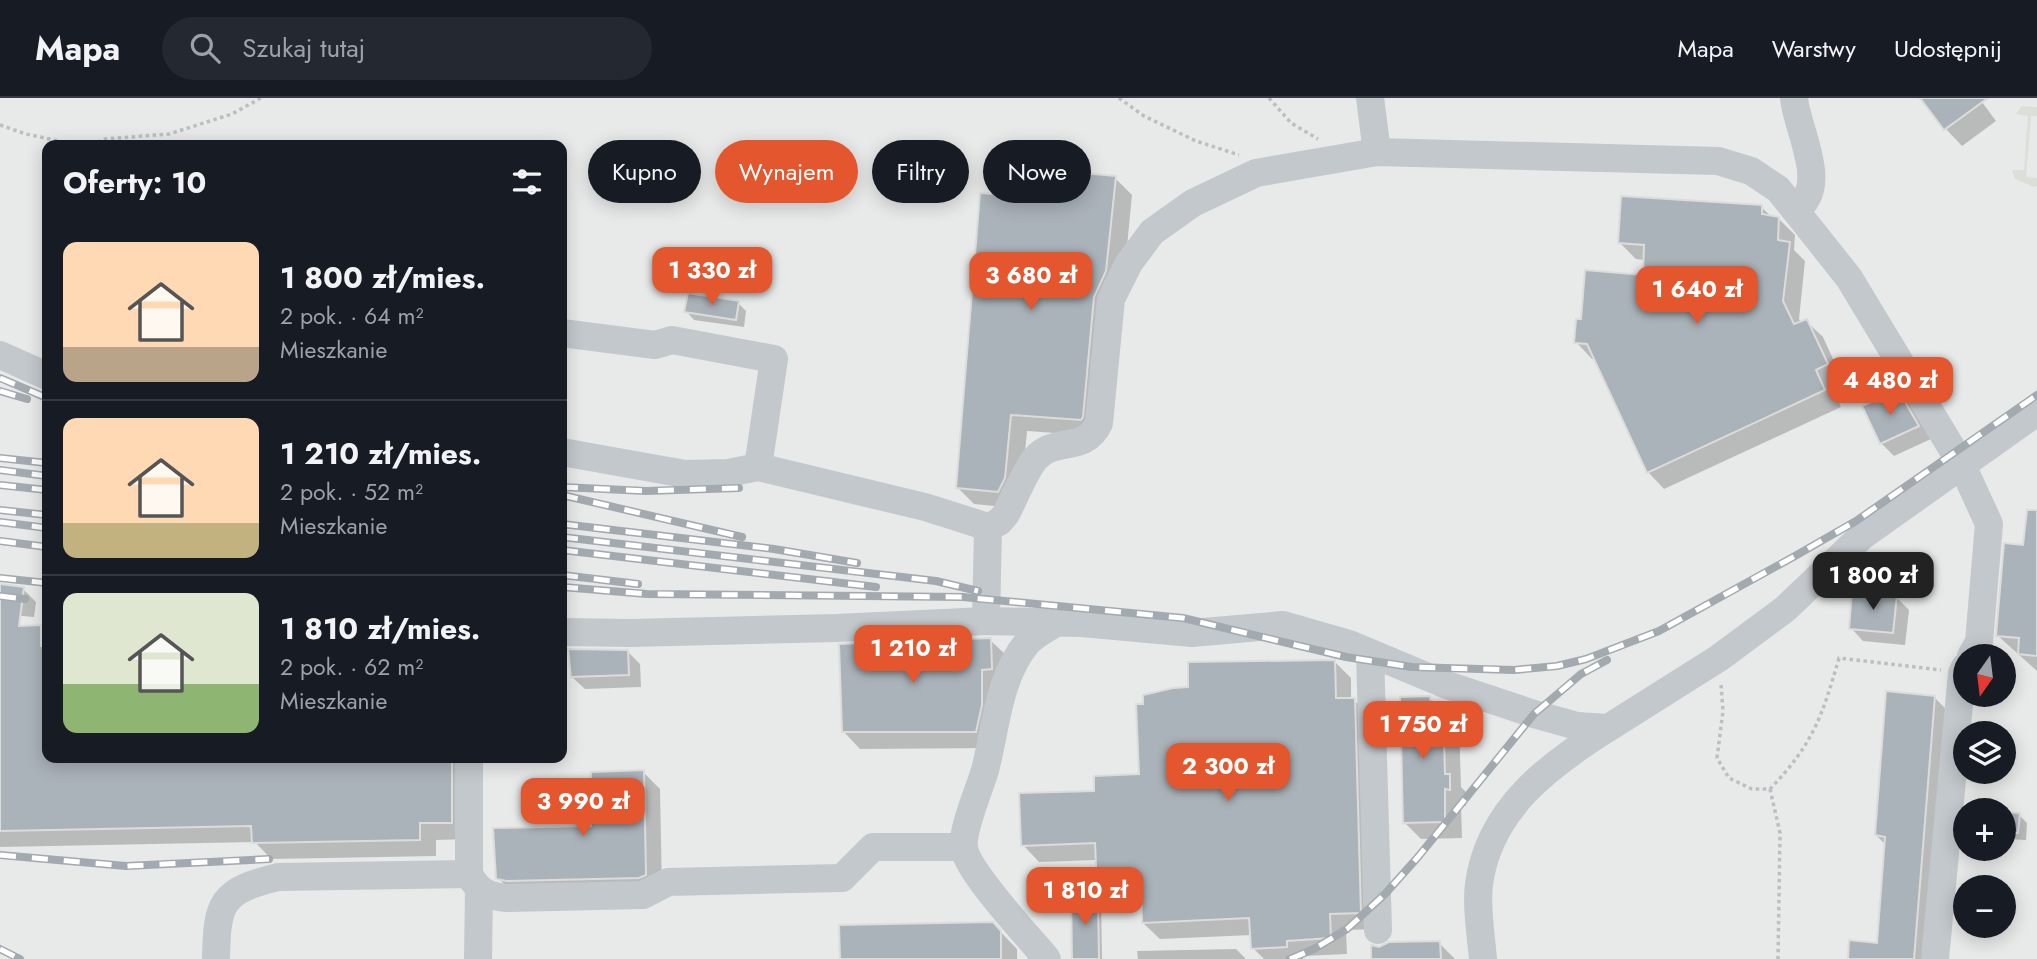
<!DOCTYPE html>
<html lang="pl">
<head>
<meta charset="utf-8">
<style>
	body { margin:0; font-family:Jost,sans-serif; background:#242831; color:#f1f3f6; height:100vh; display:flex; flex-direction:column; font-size:26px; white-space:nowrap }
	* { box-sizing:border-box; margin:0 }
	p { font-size:23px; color:#9ea1a6 }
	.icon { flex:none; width:38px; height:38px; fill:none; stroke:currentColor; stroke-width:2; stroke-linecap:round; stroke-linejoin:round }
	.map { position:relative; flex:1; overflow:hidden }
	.drawer { position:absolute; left:42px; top:42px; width:525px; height:623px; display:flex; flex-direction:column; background:#171b24; border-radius:14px; box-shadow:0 4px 18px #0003 }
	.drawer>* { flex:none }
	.banner { position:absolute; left:588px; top:42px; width:665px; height:63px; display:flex; gap:14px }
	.needle { width:46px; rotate:194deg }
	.controls { position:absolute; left:1953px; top:546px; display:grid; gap:14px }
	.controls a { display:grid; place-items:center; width:63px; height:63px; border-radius:50%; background:#171b24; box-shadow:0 4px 18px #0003; font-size:35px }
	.price { position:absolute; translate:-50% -60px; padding:0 16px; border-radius:14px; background:#e4572e; color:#fff; font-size:23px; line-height:46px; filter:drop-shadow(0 2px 4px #0008) }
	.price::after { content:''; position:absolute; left:50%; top:42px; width:21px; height:16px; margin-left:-10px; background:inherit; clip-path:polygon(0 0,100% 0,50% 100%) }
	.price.on { background:#222; color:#fff }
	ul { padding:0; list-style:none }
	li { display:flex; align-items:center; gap:21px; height:175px; padding:0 21px }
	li+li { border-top:2px solid #363941 }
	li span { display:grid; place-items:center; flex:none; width:196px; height:140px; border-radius:14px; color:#555 }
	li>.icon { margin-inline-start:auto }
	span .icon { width:84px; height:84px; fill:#fffc; stroke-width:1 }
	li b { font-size:30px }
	h2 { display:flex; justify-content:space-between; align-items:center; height:84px; padding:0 21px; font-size:30px }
	.pill { padding:0 24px; border-radius:32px; background:#171b24; box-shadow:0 4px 18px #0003; font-size:24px; line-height:63px }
	.pill.on { background:#e4572e; color:#fff }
	header { display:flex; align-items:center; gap:42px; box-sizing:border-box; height:98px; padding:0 35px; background:#171b24; border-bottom:2px solid #363941 }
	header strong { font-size:33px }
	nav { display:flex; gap:38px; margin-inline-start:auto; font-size:24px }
	.search { width:490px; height:63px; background:#242831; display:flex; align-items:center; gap:18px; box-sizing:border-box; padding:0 24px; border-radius:38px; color:#9ea1a6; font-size:26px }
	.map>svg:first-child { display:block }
</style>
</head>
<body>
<header>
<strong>Mapa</strong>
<div class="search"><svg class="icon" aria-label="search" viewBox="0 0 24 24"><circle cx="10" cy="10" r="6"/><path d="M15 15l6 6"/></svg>Szukaj tutaj</div>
<nav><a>Mapa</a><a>Warstwy</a><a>Udostępnij</a></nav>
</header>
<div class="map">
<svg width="2037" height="861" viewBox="0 0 2037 861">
	<rect width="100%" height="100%" fill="#fafaf8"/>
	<path fill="#e8e9e9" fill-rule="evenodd" d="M 0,0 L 2037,0 L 2037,861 L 0,861 ZM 47,47 L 562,47 L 562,660 L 47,660 ZM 1965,558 L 2004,558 L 2004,597 L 1965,597 ZM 1965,635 L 2004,635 L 2004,674 L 1965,674 ZM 1965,712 L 2004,712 L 2004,751 L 1965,751 ZM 1965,789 L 2004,789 L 2004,828 L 1965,828 Z"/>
	<polygon fill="#dadfd7" points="2022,8 2037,9 2037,18 2031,18 2026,79 2037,80 2037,88 2034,89 2015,81 2012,72 2024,72 2028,18 2016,16"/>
	<g fill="#0003">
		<polygon points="1922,0 1979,0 1996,23 1962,48 1946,31"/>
		<polygon points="1115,80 1132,97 1123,190 1098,338 1027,333 1021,398 1015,410 974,406 957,389 1029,100"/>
		<polygon points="1761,109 1772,119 1779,121 1795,137 1794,152 1805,163 1799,221 1801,225 1806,223 1823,239 1843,283 1831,288 1841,309 1664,391 1648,374 1596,261 1592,261 1576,244 1582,223 1644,179 1645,162 1636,161 1619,144"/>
		<polygon points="738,205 746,213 744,229 694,222 686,213"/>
		<polygon points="1897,295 1910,307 1931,341 1894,358 1881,345"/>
		<polygon points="2037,439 2037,573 1998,538 2025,449"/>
		<polygon points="0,488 23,491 36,504 34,519 0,516"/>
		<polygon points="1896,499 1909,512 1905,547 1863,543 1851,530"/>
		<polygon points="41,529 47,536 47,660 466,660 469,741 436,742 436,758 271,761 255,744 0,749 0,530"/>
		<polygon points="990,542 1007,558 993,650 860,651 844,634"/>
		<polygon points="627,553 640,566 641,589 585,591 572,579"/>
		<polygon points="1335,564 1351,580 1351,602 1354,602 1370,618 1377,831 1346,832 1347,856 1302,858 1303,861 1264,861 1253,850 1252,837 1160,841 1143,825 1143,806 1115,806 1098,790 1097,762 1039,764 1023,747 1096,695 1140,678"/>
		<polygon points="1429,600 1438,608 1442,608 1459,625 1461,689 1466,694 1466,708 1461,707 1462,740 1421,741 1404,724"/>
		<polygon points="1935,600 1947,612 1927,861 1851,861 1879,847 1886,747 1876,737"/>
		<polygon points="643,674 660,691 662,794 515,797 498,780 593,730"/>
		<polygon points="2004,716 2019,717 2027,725 2026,742 2004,741"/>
		<polygon points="1097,797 1101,801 1102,861 1074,861"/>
		<polygon points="992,825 1017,851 1017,861 842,861"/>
		<polygon points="1439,845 1455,861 1373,861 1379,850"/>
		<polygon points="1236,851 1246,861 1138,861 1137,853"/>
	</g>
	<g fill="#aab3b9" stroke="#dcdcda" stroke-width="2">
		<polygon points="1920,0 1988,0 1944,32"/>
		<polygon points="1029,70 1116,78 1106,173 1094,199 1083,319 1081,322 1011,317 1005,380 998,394 956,390 980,95 1027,98"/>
		<polygon points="1621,98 1762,107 1762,116 1779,119 1778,142 1790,144 1783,203 1794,226 1807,221 1828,266 1816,272 1825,292 1647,375 1587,246 1574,245 1576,221 1581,221 1585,172 1643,177 1644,147 1618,145"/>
		<polygon points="688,195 739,203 736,222 684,214"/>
		<polygon points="1898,292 1919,328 1880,346 1862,308"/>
		<polygon points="2027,412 2037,412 2037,558 2018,556 2019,540 1996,538 2004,445 2023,447"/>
		<polygon points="0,486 24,489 19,528 41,527 41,548 47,548 47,660 452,660 452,725 420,725 420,742 252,745 251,728 0,733"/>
		<polygon points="1852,492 1897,497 1893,535 1849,531"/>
		<polygon points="991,540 992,571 982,572 982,607 976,634 842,634 839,546"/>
		<polygon points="568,551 628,552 629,577 571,579"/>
		<polygon points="1335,562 1336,600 1355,600 1361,815 1330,816 1331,840 1287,843 1287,849 1251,851 1249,820 1142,825 1141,790 1097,790 1095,745 1021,748 1019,695 1094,693 1094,678 1139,676 1136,606 1143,606 1143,597 1173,590 1188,589 1188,564"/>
		<polygon points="1886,593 1935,598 1914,861 1848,861 1849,842 1877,845 1885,739 1875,737"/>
		<polygon points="1430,598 1431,607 1443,606 1445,676 1450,676 1450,692 1445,691 1445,724 1403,725 1400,599"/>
		<polygon points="644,672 646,777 639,780 507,783 496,781 493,730 591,728 591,674"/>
		<polygon points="2004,714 2020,715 2018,735 2004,734"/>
		<polygon points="1071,796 1098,796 1099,861 1072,861"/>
		<polygon points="993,824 1001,833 1001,861 840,861 839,827"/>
		<polygon points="1440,843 1441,861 1371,861 1371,847 1379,849 1389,844"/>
	</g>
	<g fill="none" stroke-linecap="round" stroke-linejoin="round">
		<g stroke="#bbbfc2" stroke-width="3.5" stroke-dasharray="3.5 3.5" stroke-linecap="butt">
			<polyline points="1119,0 1144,18 1196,43 1239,57"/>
			<polyline points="1269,0 1291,25 1318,41"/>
			<polyline points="0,27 26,36 77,47"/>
			<polyline points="91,47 105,41 169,36 232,16 261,0"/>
			<path d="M 1721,587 L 1723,613 L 1717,660 L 1729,680 L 1752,691 L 1770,691 C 1813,646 1822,619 1839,560 L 1941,572"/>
			<polyline points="1770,691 1780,735 1778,861"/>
		</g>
		<g stroke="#c3c8cc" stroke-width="28">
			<polyline points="1370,0 1377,54"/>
			<path d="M 1794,0 C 1797,33 1831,89 1795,112"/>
			<polyline points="562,235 655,247 672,242 774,261 758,369"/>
			<polyline points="0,257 47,278"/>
			<path d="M 562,354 L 685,376 L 728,375 L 758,369 L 925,409 L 988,429 L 999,424 L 1006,416 C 1014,401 1025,373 1035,361 C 1054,338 1085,356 1099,325 L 1111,201 L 1129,165 L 1152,134 L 1193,105 L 1256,75 L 1377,54 L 1718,63 L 1751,73 L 1778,91 L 1795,112 L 1849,180 L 1962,367 L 1989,426 L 1979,544 L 1971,558"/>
			<polyline points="986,523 988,429"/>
			<polyline points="562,534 631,535 836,530 986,523 1082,525 1192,535 1283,527 1349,546 1447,587 1534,616 1577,628 1608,630 1719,560 1785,511 1862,438 2037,314"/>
			<polyline points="1370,555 1378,832"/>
			<path d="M 469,660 L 469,776 C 478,793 487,798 506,800 L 643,797 L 668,784 L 842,780 L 873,749 L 963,749"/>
			<path d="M 216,861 C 217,804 221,793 278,779 L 469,776"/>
			<polyline points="478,861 479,791"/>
			<path d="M 1047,861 C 1029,839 968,775 964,750 C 961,733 980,690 985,672 C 996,631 998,580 1027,545 C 1034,537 1048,530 1057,524"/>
			<path d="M 1483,861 C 1481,838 1476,808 1479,786 C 1489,711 1549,667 1608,630"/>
			<polyline points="1935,861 1962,575 1965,569"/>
		</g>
		<g stroke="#a2aab0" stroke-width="8">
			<g id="rail">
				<polyline points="0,280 47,300"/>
				<polyline points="0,293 27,301"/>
				<polyline points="0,360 47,365"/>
				<polyline points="0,372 47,378"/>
				<polyline points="0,387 47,392"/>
				<polyline points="562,389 646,393 739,390"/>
				<polyline points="562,397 742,439"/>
				<polyline points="0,412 47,417"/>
				<polyline points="0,424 47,430"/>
				<polyline points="562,426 774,451 857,465"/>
				<polyline points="562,439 936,483 978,493"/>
				<polyline points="0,443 47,449"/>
				<polyline points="562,452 876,489"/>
				<polyline points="562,477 638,486"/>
				<polyline points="0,480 47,485"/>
				<polyline points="562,489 647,496 963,499 1183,520 1346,559 1412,569 1514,572 1557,568 1586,561 1659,533 1795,458 1856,423 2037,297"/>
				<polyline points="0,498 25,501"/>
				<polyline points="0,757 126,768 269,761"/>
				<polyline points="0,851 20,861"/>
				<polyline points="1290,861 1314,851 1347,831 1385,796 1418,759 1534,616 1581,576 1607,562"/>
			</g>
		</g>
		<use href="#rail" stroke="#fff" stroke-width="5" stroke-dasharray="16" stroke-linecap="butt"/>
	</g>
</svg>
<div class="controls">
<a><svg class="needle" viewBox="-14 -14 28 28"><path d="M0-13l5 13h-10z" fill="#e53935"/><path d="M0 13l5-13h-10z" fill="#9ea1a6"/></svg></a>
<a><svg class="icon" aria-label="layers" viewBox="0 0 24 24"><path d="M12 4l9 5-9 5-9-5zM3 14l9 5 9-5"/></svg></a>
<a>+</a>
<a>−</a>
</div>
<b class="price" style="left:712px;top:209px">1 330 zł</b>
<b class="price" style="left:1031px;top:214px">3 680 zł</b>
<b class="price" style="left:1697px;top:228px">1 640 zł</b>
<b class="price" style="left:1890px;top:319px">4 480 zł</b>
<b class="price on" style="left:1873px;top:514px">1 800 zł</b>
<b class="price" style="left:913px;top:587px">1 210 zł</b>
<b class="price" style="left:1423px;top:663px">1 750 zł</b>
<b class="price" style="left:1228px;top:705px">2 300 zł</b>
<b class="price" style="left:583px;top:740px">3 990 zł</b>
<b class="price" style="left:1085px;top:829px">1 810 zł</b>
<div class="banner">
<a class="pill">Kupno</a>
<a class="pill on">Wynajem</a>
<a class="pill">Filtry</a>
<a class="pill">Nowe</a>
</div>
<section class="drawer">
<h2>Oferty: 10<svg class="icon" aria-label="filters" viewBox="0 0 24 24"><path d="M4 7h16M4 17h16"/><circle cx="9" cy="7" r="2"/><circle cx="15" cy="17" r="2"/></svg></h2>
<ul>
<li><span style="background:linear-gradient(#ffd9b3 75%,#b9a48a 0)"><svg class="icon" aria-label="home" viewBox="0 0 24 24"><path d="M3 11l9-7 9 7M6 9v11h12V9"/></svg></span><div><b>1 800 zł/mies.</b><p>2 pok. · 64 m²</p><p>Mieszkanie</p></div></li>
<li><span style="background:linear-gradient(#ffd9b3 75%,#c2b280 0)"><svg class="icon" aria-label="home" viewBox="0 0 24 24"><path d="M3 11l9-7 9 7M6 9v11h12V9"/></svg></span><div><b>1 210 zł/mies.</b><p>2 pok. · 52 m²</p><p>Mieszkanie</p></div></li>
<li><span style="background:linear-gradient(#dfe7d0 65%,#8fb573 0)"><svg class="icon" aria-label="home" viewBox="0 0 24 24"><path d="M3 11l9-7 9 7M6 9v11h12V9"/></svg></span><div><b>1 810 zł/mies.</b><p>2 pok. · 62 m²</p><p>Mieszkanie</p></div></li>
</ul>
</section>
</div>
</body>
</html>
